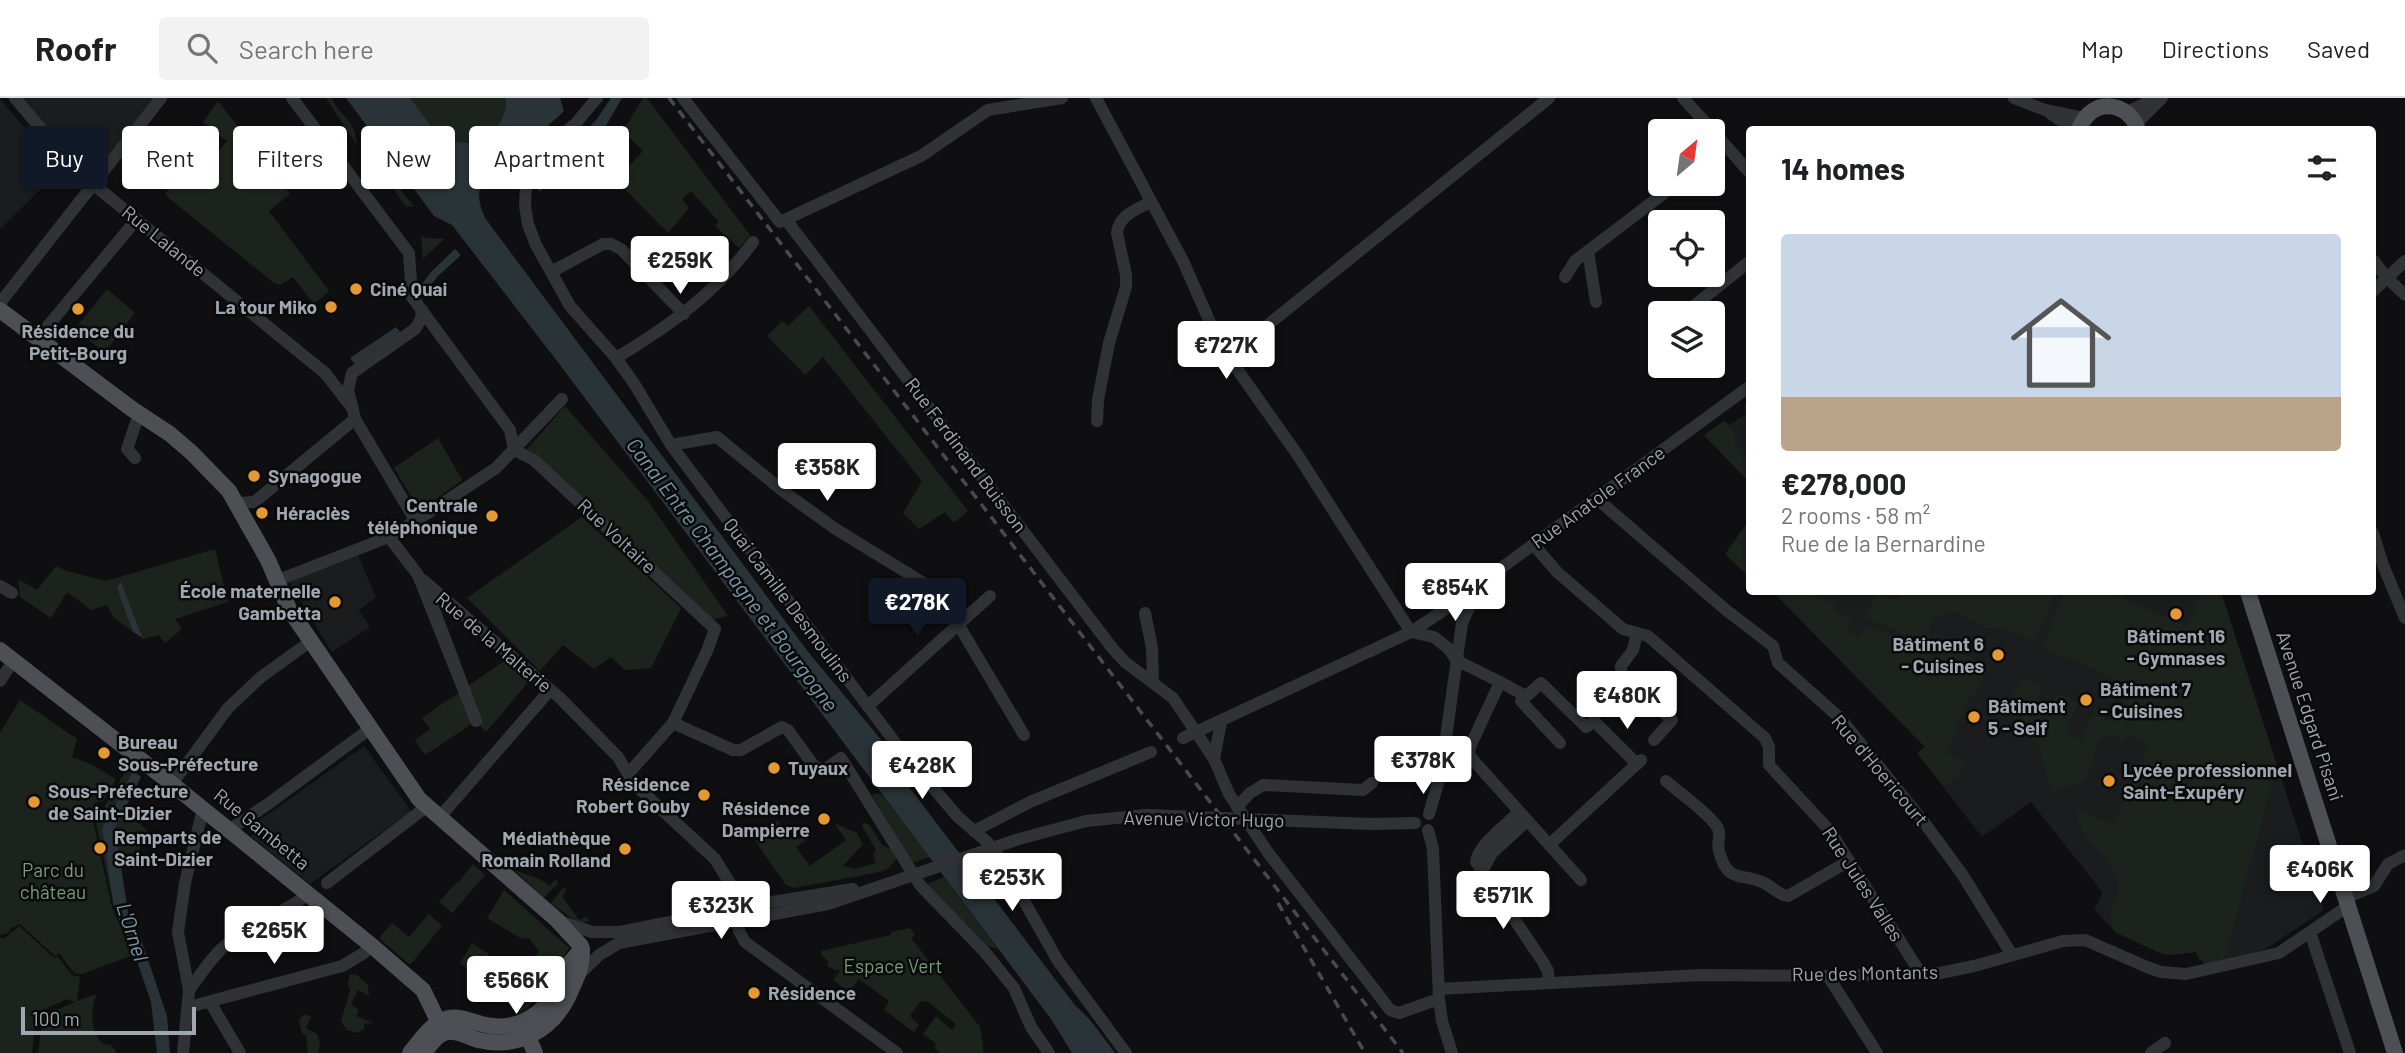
<!DOCTYPE html>
<html lang="en">
<head>
<meta charset="utf-8">
<style>
	body { margin:0; font-family:Barlow,sans-serif; background:#f2f2f2; color:#202124; height:100vh; display:flex; flex-direction:column; font-size:26px; white-space:nowrap }
	* { box-sizing:border-box; margin:0 }
	p { font-size:23px; color:#757577 }
	.icon { flex:none; width:38px; height:38px; fill:none; stroke:currentColor; stroke-width:2; stroke-linecap:round; stroke-linejoin:round }
	.map { position:relative; flex:1; overflow:hidden }
	.side { position:absolute; left:1746px; top:28px; width:630px; height:469px; display:flex; flex-direction:column; background:#fff; border-radius:7px; box-shadow:0 2px 5px #0004 }
	.side>* { flex:none }
	.top-card { position:absolute; left:21px; top:28px; width:665px; height:63px; display:flex; gap:14px }
	.needle { width:46px; rotate:29deg }
	.buttons { position:absolute; left:1648px; top:21px; display:grid; gap:14px }
	.buttons a { display:grid; place-items:center; width:77px; height:77px; border-radius:7px; background:#fff; box-shadow:0 2px 5px #0004; font-size:35px }
	.scale { position:absolute; left:21px; bottom:18px; width:175px; box-sizing:border-box; padding-left:7px; border:4px solid #a1a7b1; border-top:0; font-size:19px; line-height:24px; white-space:nowrap; color:#a1a7b1; -webkit-text-stroke:5px #0a0a0b; paint-order:stroke }
	.price { position:absolute; translate:-50% -60px; padding:0 16px; border-radius:7px; background:#fff; color:#222; font-size:23px; line-height:46px; filter:drop-shadow(0 2px 4px #0008) }
	.price::after { content:''; position:absolute; left:50%; top:42px; width:21px; height:16px; margin-left:-10px; background:inherit; clip-path:polygon(0 0,100% 0,50% 100%) }
	.price.current { background:#111827; color:#fff }
	ul { padding:0; list-style:none }
	li { display:grid; align-content:center; gap:14px; height:371px; padding:0 35px }
	li span { display:grid; place-items:center; height:217px; border-radius:7px; color:#555 }
	li>.icon { margin-inline-start:auto }
	span .icon { width:126px; height:126px; fill:#fffc; stroke-width:1 }
	li b { font-size:30px }
	h2 { display:flex; justify-content:space-between; align-items:center; height:84px; padding:0 35px; font-size:30px }
	.pill { padding:0 24px; border-radius:7px; background:#fff; box-shadow:0 2px 5px #0004; font-size:24px; line-height:63px }
	.pill.current { background:#111827; color:#fff }
	header { display:flex; align-items:center; gap:42px; box-sizing:border-box; height:98px; padding:0 35px; background:#fff; border-bottom:2px solid #e0e0e0 }
	header strong { font-size:33px }
	nav { display:flex; gap:38px; margin-inline-start:auto; font-size:24px }
	.search { width:490px; height:63px; background:#f2f2f2; display:flex; align-items:center; gap:18px; box-sizing:border-box; padding:0 24px; border-radius:7px; color:#757577; font-size:26px }
	.map>svg:first-child { display:block }
</style>
</head>
<body>
<header>
<strong>Roofr</strong>
<div class="search"><svg class="icon" aria-label="search" viewBox="0 0 24 24"><circle cx="10" cy="10" r="6"/><path d="M15 15l6 6"/></svg>Search here</div>
<nav><a>Map</a><a>Directions</a><a>Saved</a></nav>
</header>
<div class="map">
<svg width="2405" height="955" viewBox="0 0 2405 955">
	<rect width="100%" height="100%" fill="#0f0f11"/>
	<g fill="#1b1c1d">
		<polygon points="15,0 161,0 93,86"/>
		<polygon points="0,1 57,68 53,79 0,131"/>
		<polygon points="1750,304 1750,385 1704,337 1724,323 1729,327 1746,316 1744,308"/>
		<polygon points="357,455 376,499 359,512 370,529 332,554 288,482"/>
		<polygon points="1773,494 2221,494 2324,812 2264,852 2224,863 2199,862 2196,854 2170,857 2160,855 2115,834 2094,811 2103,795 2031,704 1982,739 1917,655 1925,649"/>
		<polygon points="364,648 411,713 310,786 251,738 260,731 256,725"/>
	</g>
	<g fill="#1c231c">
		<path d="M 326,0 L 331,0 C 335,5 337,11 342,15 C 354,28 354,30 357,47 Z"/>
		<path d="M 410,0 L 506,0 C 508,32 472,57 443,38 C 430,30 420,12 410,0 Z"/>
		<polygon points="643,0 647,0 750,137 739,150 715,128 719,124 691,93 682,101 689,110 668,135 616,82 643,53 623,33"/>
		<polygon points="218,3 290,96 269,113 329,193 314,206 293,179 281,187 274,185 165,97 174,80 183,73 185,75 193,65 203,72 227,43 203,24"/>
		<polygon points="362,52 390,74 402,94 414,108 406,109 385,78"/>
		<path d="M 421,138 C 431,142 435,139 444,141 L 423,161 Z"/>
		<polygon points="107,191 135,215 105,254 74,232"/>
		<polygon points="809,208 968,413 954,425 945,414 919,431 903,415 922,383 823,259 805,277 767,238 782,223 788,228"/>
		<polygon points="565,308 648,403 728,518 713,521 527,351"/>
		<polygon points="1724,323 1733,331 1736,348 1750,359 1750,385 1704,337"/>
		<polygon points="438,340 462,382 420,413 394,370"/>
		<polygon points="582,419 681,510 651,570 625,572 611,559 594,571 563,547 540,573 467,500"/>
		<polygon points="1750,421 1750,480 1725,456"/>
		<polygon points="215,451 228,504 175,521 182,531 165,545 159,537 143,541 139,538 114,520 107,507 91,512 67,494 51,520 20,499 18,481 37,492 56,468 64,472 106,483"/>
		<polygon points="1773,494 1816,494 1815,497 1835,506 1833,514 1852,522 1848,534 1859,539 1865,527 1929,553 1932,558 1941,557 1944,547 1988,567 1975,598 1970,597 1946,655 1964,664 1958,679 1943,688 1917,655 1925,649"/>
		<polygon points="1902,494 2056,494 2035,543 1999,529 1986,530 1957,515 1943,516 1935,519 1930,526 1930,540 1924,545 1866,520 1877,496 1898,503"/>
		<path d="M 2065,494 L 2106,494 L 2187,528 L 2202,494 L 2221,494 L 2277,668 L 2224,863 L 2205,867 L 2196,854 L 2170,857 L 2160,855 L 2115,834 C 2114,829 2111,823 2111,818 C 2111,806 2122,793 2118,781 C 2111,758 2075,739 2076,711 L 2115,727 L 2148,646 L 2126,636 L 2123,643 L 2111,637 L 2099,642 L 2087,681 L 2077,687 L 2056,691 L 2047,683 L 2040,652 L 2015,610 L 2018,601 L 2012,598 L 2020,579 L 2042,589 L 2038,600 L 2052,606 L 2056,595 L 2079,604 L 2066,635 L 2082,642 L 2093,616 L 2112,623 L 2120,606 L 2126,604 L 2132,598 L 2129,587 L 2042,549 Z"/>
		<polygon points="507,561 531,581 486,634 476,623 425,657 415,642 430,631 422,620"/>
		<polygon points="20,602 77,641 72,659 91,666 116,681 103,703 94,705 95,713 102,713 103,716 92,718 112,810 133,857 82,876 74,875 59,855 55,858 20,826 11,830 8,835 0,837 0,635"/>
		<polygon points="128,669 133,673 102,731 114,810 95,720 104,717 105,708"/>
		<polygon points="877,695 882,697 930,759 912,765 872,697"/>
		<polygon points="123,713 147,732 135,762 128,757 126,763 120,763 115,730"/>
		<polygon points="777,722 794,742 813,737 796,749 810,768 846,742 834,725 857,735 863,746 843,768 855,771 876,765 873,756 876,752 862,728 863,725 869,726 882,747 891,751 896,761 889,770 880,774 794,790 786,787 755,743"/>
		<polygon points="473,766 485,777 452,815 439,804 456,785 458,785"/>
		<polygon points="514,772 539,781 550,788 556,781 558,785 544,800"/>
		<polygon points="944,779 998,851 988,848 927,786"/>
		<polygon points="563,790 567,791 562,798 579,822 587,819 589,823 584,825 574,822 551,805"/>
		<path d="M 504,792 L 569,850 C 553,872 544,900 520,915 L 460,865 L 472,845 L 489,856 L 485,863 L 498,868 L 501,863 L 507,867 L 508,873 L 526,875 L 527,870 L 539,878 L 541,876 L 548,877 L 549,870 L 546,868 L 548,866 L 535,858 L 539,854 L 529,840 L 522,841 L 487,820 Z"/>
		<polygon points="429,816 442,828 410,867 379,840 392,825 409,839"/>
		<path d="M 19,828 L 54,860 L 57,858 L 73,878 L 80,878 L 77,903 L 96,896 C 91,914 89,931 103,946 L 111,947 L 117,955 L 38,955 L 43,918 L 75,904 L 67,901 L 37,915 L 32,955 L 0,955 L 0,840 L 5,840 Z"/>
		<polygon points="910,830 915,837 911,840 980,929 984,955 941,955 934,950 936,946 923,936 936,918 952,932 956,926 927,903 920,904 910,918 919,927 914,934 884,912 889,903 859,881 849,894 833,882 840,873 838,871 836,873 827,867 829,864 822,858 821,853 891,837 891,834"/>
		<polygon points="350,876 357,877 368,887 369,898 358,892 351,906 359,912 356,918 374,925 364,926 364,931 357,935 347,932 341,923 350,893 348,886"/>
		<polygon points="304,916 311,919 306,930 317,936 320,945 318,955 308,955 306,937 302,935 299,923"/>
	</g>
	<g fill="#2a3338">
		<path d="M 346,0 L 410,0 C 420,12 430,30 443,38 C 472,57 508,32 506,0 L 560,0 L 564,13 L 559,18 L 484,82 C 476,95 479,106 485,120 L 809,555 L 888,650 L 884,656 L 1074,906 L 1091,923 L 1115,955 L 1072,955 L 1051,921 L 557,263 L 452,127 L 434,118 Z"/>
		<polygon points="611,0 622,0 604,31 539,94 539,81 597,21"/>
		<polygon points="455,151 461,157 437,179 422,199 417,192 432,173"/>
		<polygon points="396,229 400,234 355,266 350,260"/>
		<polygon points="121,484 142,539 133,534 117,490"/>
		<polygon points="133,673 141,679 115,730 128,814 140,838 167,918 170,955 157,955 151,904 135,857 114,810 102,731"/>
	</g>
	<g fill="none" stroke-linecap="round" stroke-linejoin="round">
		<g stroke="#313235" stroke-width="12">
			<polyline points="15,0 77,73 325,275 353,311"/>
			<polyline points="292,0 409,155 412,199 510,332 514,352 534,362 715,531 707,553 673,625 628,676"/>
			<polyline points="597,0 576,25 544,52 532,68 526,86 525,108 528,126 536,147 570,208 616,260 635,287 671,347 897,647 958,719 986,743 998,757 1058,863 1126,955"/>
			<polyline points="683,0 780,124 921,58 988,12 1062,0"/>
			<polyline points="1096,0 1183,163 1220,247 1297,356 1411,534 1480,488 1489,479 1750,288"/>
			<polyline points="1683,0 1713,33"/>
			<polyline points="2014,0 2045,12 2084,20"/>
			<polyline points="2127,14 2157,0"/>
			<polyline points="2051,16 2076,32"/>
			<polyline points="2136,26 2162,0"/>
			<polyline points="1713,33 1750,75"/>
			<polyline points="1713,57 1726,48"/>
			<polyline points="787,123 1113,551 1125,564 1173,600 1214,661"/>
			<polyline points="1588,153 1596,204"/>
			<polyline points="2373,162 2386,179 2405,197"/>
			<polyline points="551,174 603,146 611,146 621,151 684,216"/>
			<polyline points="1565,179 1575,163 1676,86"/>
			<polyline points="2373,193 2405,163"/>
			<polyline points="0,205 161,0"/>
			<polyline points="1685,215 1750,163"/>
			<polyline points="37,241 137,121"/>
			<polyline points="1228,259 1549,0"/>
			<path d="M 616,260 C 669,228 716,195 753,144"/>
			<polyline points="355,321 415,422"/>
			<path d="M 1097,323 L 1098,302 L 1109,245 L 1126,189 L 1126,177 L 1117,135 C 1119,117 1137,111 1151,104"/>
			<polyline points="671,347 717,339 783,393 834,430 922,484 947,504 958,526 1024,637"/>
			<polyline points="135,360 127,351 139,316"/>
			<polyline points="1596,400 1726,512 1773,548 1778,565 1840,620 1926,727 1962,776 2012,857"/>
			<polyline points="237,405 254,404 258,401 355,321 348,292 352,275 415,231 421,221 422,212"/>
			<polyline points="2373,435 2383,467 2405,520"/>
			<polyline points="389,439 418,477 476,623 423,482 560,600 618,659 634,686 715,761 731,787 736,804 739,833 745,844 897,955"/>
			<polyline points="1533,446 1557,474 1623,531 1648,538 1765,640 1769,649 1769,667 1830,733 1921,876"/>
			<polyline points="278,482 389,439 428,415 496,370 562,301"/>
			<polyline points="0,488 12,495"/>
			<polyline points="1145,515 1152,550 1153,583"/>
			<polyline points="1637,535 1633,552 1621,568 1621,577 1672,622 1654,642"/>
			<polyline points="0,583 13,563"/>
			<polyline points="1500,584 1526,598"/>
			<polyline points="868,608 990,498"/>
			<polyline points="1221,624 1214,661 1229,696 1269,756 1381,900 1390,912 1399,915 1439,901"/>
			<polyline points="673,625 733,652 741,652 782,629 788,632 814,668 824,672 841,660 920,787 984,853 1014,890 1031,929 1049,955"/>
			<polyline points="1183,640 1411,534 1434,539 1449,551 1456,562 1500,584 1470,649 1469,656 1473,662 1581,782"/>
			<polyline points="1560,645 1521,603 1541,585 1586,629 1594,623 1637,666"/>
			<path d="M 1666,683 C 1682,697 1702,710 1716,727 C 1723,736 1716,743 1719,753 C 1728,788 1745,774 1764,785 C 1773,789 1778,797 1788,798 L 1849,763"/>
			<polyline points="172,686 228,610 261,579 311,543"/>
			<polyline points="1237,709 1250,695 1263,687 1363,692 1372,685"/>
			<path d="M 1519,714 C 1507,726 1477,748 1476,764 L 1543,864 L 1548,873 L 1549,885"/>
			<polyline points="1429,716 1441,675 1462,525 1477,492"/>
			<polyline points="439,720 550,592"/>
			<polyline points="229,732 268,706 371,630"/>
			<polyline points="1428,732 1433,751 1439,901 1442,923 1452,955"/>
			<polyline points="974,733 1030,704 1151,654"/>
			<polyline points="1549,747 1641,662"/>
			<polyline points="1481,775 1492,755 1527,723"/>
			<polyline points="327,785 426,709"/>
			<polyline points="2346,800 2374,788 2388,766 2405,757"/>
			<polyline points="559,823 592,834 620,834 759,806 853,791"/>
			<polyline points="2310,834 2350,955"/>
			<polyline points="578,878 599,857 619,845 828,806 1019,741 1086,723 1147,717 1371,726 1415,725"/>
			<polyline points="1828,878 1877,955"/>
			<polyline points="1439,891 1700,877 1828,878 1940,875 1974,868 2063,843 2085,842 2147,869 2161,874 2186,876 2279,855 2348,808"/>
			<path d="M 189,892 C 201,876 212,858 228,845 C 253,826 284,814 309,796"/>
			<polyline points="210,904 240,955"/>
			<polyline points="189,909 342,868 364,855 371,847"/>
			<polyline points="183,955 189,892 178,834 185,785 203,711"/>
			<polyline points="2151,955 2165,945"/>
		</g>
		<g stroke="#4d4f54" stroke-width="16">
			<path d="M 2079,32 C 2089,0 2128,1 2138,32"/>
			<path d="M 0,212 L 132,311 L 170,336 L 192,355 L 229,393 L 268,462 L 289,511 L 419,701 L 557,822 L 581,848 C 585,866 575,883 568,899 C 551,934 516,951 478,942 C 467,939 459,932 447,934 C 437,936 430,947 424,955"/>
			<polyline points="2248,494 2395,955"/>
			<polyline points="0,552 172,686 371,847 423,892 444,935"/>
			<path d="M 410,955 C 419,944 428,930 441,923 C 454,916 465,921 478,925 C 502,933 526,927 544,909"/>
			<polyline points="535,955 528,939 530,930 548,903 565,870 582,851"/>
		</g>
		<g stroke="#484a4e" stroke-width="3.5" stroke-dasharray="9 7" stroke-linecap="butt">
			<polyline points="669,0 1403,955"/>
			<polyline points="1278,805 1365,955"/>
		</g>
	</g>
	<g fill="#e59932" stroke="#0a0a0b" stroke-width="2.5">
		<circle cx="356" cy="191" r="7"/>
		<circle cx="331" cy="209" r="7"/>
		<circle cx="78" cy="211" r="7"/>
		<circle cx="254" cy="378" r="7"/>
		<circle cx="262" cy="415" r="7"/>
		<circle cx="492" cy="418" r="7"/>
		<circle cx="335" cy="504" r="7"/>
		<circle cx="2176" cy="516" r="7"/>
		<circle cx="1998" cy="557" r="7"/>
		<circle cx="2086" cy="602" r="7"/>
		<circle cx="1974" cy="619" r="7"/>
		<circle cx="104" cy="655" r="7"/>
		<circle cx="774" cy="670" r="7"/>
		<circle cx="2109" cy="683" r="7"/>
		<circle cx="704" cy="697" r="7"/>
		<circle cx="34" cy="704" r="7"/>
		<circle cx="824" cy="721" r="7"/>
		<circle cx="100" cy="750" r="7"/>
		<circle cx="625" cy="751" r="7"/>
		<circle cx="754" cy="895" r="7"/>
	</g>
	<g text-anchor="middle" stroke-width="5" stroke-linejoin="round" paint-order="stroke">
		<g font-size="19" fill="#a1a7b1" stroke="#0a0a0b">
			<text transform="translate(164 143) rotate(39)" y="7">Rue Lalande</text>
			<text transform="translate(966 357) rotate(53)" y="7">Rue Ferdinand Buisson</text>
			<text transform="translate(1598 399) rotate(-36)" y="7">Rue Anatole France</text>
			<text transform="translate(617 438) rotate(43)" y="7">Rue Voltaire</text>
			<text transform="translate(788 502) rotate(53)" y="7">Quai Camille Desmoulins</text>
			<text transform="translate(494 544) rotate(40)" y="7">Rue de la Malterie</text>
			<text transform="translate(2310 618) rotate(72)" y="7">Avenue Edgard Pisani</text>
			<text transform="translate(1880 672) rotate(50)" y="7">Rue d'Hoericourt</text>
			<text transform="translate(1204 721) rotate(1)" y="7">Avenue Victor Hugo</text>
			<text transform="translate(262 731) rotate(39)" y="7">Rue Gambetta</text>
			<text transform="translate(1863 786) rotate(57)" y="7">Rue Jules Valles</text>
			<text transform="translate(1865 875) rotate(-1)" y="7">Rue des Montants</text>
		</g>
		<g font-size="19" font-weight="bold" fill="#a1a7b1" stroke="#0a0a0b" text-anchor="start">
			<text x="370" y="198">Ciné Quai</text>
			<text x="317" y="216" text-anchor="end">La tour Miko</text>
			<text x="78" y="240" text-anchor="middle">Résidence du<tspan x="78" dy="22">Petit-Bourg</tspan></text>
			<text x="268" y="385">Synagogue</text>
			<text x="478" y="414" text-anchor="end">Centrale<tspan x="478" dy="22">téléphonique</tspan></text>
			<text x="276" y="422">Héraclès</text>
			<text x="321" y="500" text-anchor="end">École maternelle<tspan x="321" dy="22">Gambetta</tspan></text>
			<text x="2176" y="545" text-anchor="middle">Bâtiment 16<tspan x="2176" dy="22">- Gymnases</tspan></text>
			<text x="1984" y="553" text-anchor="end">Bâtiment 6<tspan x="1984" dy="22">- Cuisines</tspan></text>
			<text x="2100" y="598">Bâtiment 7<tspan x="2100" dy="22">- Cuisines</tspan></text>
			<text x="1988" y="615">Bâtiment<tspan x="1988" dy="22">5 - Self</tspan></text>
			<text x="118" y="651">Bureau<tspan x="118" dy="22">Sous-Préfecture</tspan></text>
			<text x="788" y="677">Tuyaux</text>
			<text x="2123" y="679">Lycée professionnel<tspan x="2123" dy="22">Saint-Exupéry</tspan></text>
			<text x="690" y="693" text-anchor="end">Résidence<tspan x="690" dy="22">Robert Gouby</tspan></text>
			<text x="48" y="700">Sous-Préfecture<tspan x="48" dy="22">de Saint-Dizier</tspan></text>
			<text x="810" y="717" text-anchor="end">Résidence<tspan x="810" dy="22">Dampierre</tspan></text>
			<text x="114" y="746">Remparts de<tspan x="114" dy="22">Saint-Dizier</tspan></text>
			<text x="611" y="747" text-anchor="end">Médiathèque<tspan x="611" dy="22">Romain Rolland</tspan></text>
			<text x="768" y="902">Résidence</text>
		</g>
		<g font-size="19" fill="#7a9b79" stroke="#0a0a0b">
			<text x="53" y="779">Parc du<tspan x="53" dy="22">château</tspan></text>
			<text x="893" y="875">Espace Vert</text>
		</g>
		<g font-size="21" font-style="italic" fill="#7998ab" stroke="#0a0a0b">
			<text transform="translate(732 477) rotate(53)" y="7">Canal Entre Champagne et Bourgogne</text>
			<text transform="translate(132 834) rotate(72)" y="7">L'Ornel</text>
		</g>
	</g>
</svg>
<div class="buttons">
<a><svg class="needle" viewBox="-14 -14 28 28"><path d="M0-13l5 13h-10z" fill="#e53935"/><path d="M0 13l5-13h-10z" fill="#757577"/></svg></a>
<a><svg class="icon" aria-label="locate" viewBox="0 0 24 24"><circle cx="12" cy="12" r="6"/><path d="M12 2v4M12 18v4M2 12h4M18 12h4"/></svg></a>
<a><svg class="icon" aria-label="layers" viewBox="0 0 24 24"><path d="M12 4l9 5-9 5-9-5zM3 14l9 5 9-5"/></svg></a>
</div>
<div class="scale">100 m</div>
<b class="price" style="left:680px;top:198px">€259K</b>
<b class="price" style="left:1226px;top:283px">€727K</b>
<b class="price" style="left:827px;top:405px">€358K</b>
<b class="price" style="left:1455px;top:525px">€854K</b>
<b class="price current" style="left:917px;top:540px">€278K</b>
<b class="price" style="left:1627px;top:633px">€480K</b>
<b class="price" style="left:1423px;top:698px">€378K</b>
<b class="price" style="left:922px;top:703px">€428K</b>
<b class="price" style="left:2320px;top:807px">€406K</b>
<b class="price" style="left:1012px;top:815px">€253K</b>
<b class="price" style="left:1503px;top:833px">€571K</b>
<b class="price" style="left:721px;top:843px">€323K</b>
<b class="price" style="left:274px;top:868px">€265K</b>
<b class="price" style="left:516px;top:918px">€566K</b>
<div class="top-card">
<a class="pill current">Buy</a>
<a class="pill">Rent</a>
<a class="pill">Filters</a>
<a class="pill">New</a>
<a class="pill">Apartment</a>
</div>
<section class="side">
<h2>14 homes<svg class="icon" aria-label="filters" viewBox="0 0 24 24"><path d="M4 7h16M4 17h16"/><circle cx="9" cy="7" r="2"/><circle cx="15" cy="17" r="2"/></svg></h2>
<ul>
<li><span style="background:linear-gradient(#c9d6e8 75%,#b9a48a 0)"><svg class="icon" aria-label="home" viewBox="0 0 24 24"><path d="M3 11l9-7 9 7M6 9v11h12V9"/></svg></span><div><b>€278,000</b><p>2 rooms · 58 m²</p><p>Rue de la Bernardine</p></div></li>
</ul>
</section>
</div>
</body>
</html>
